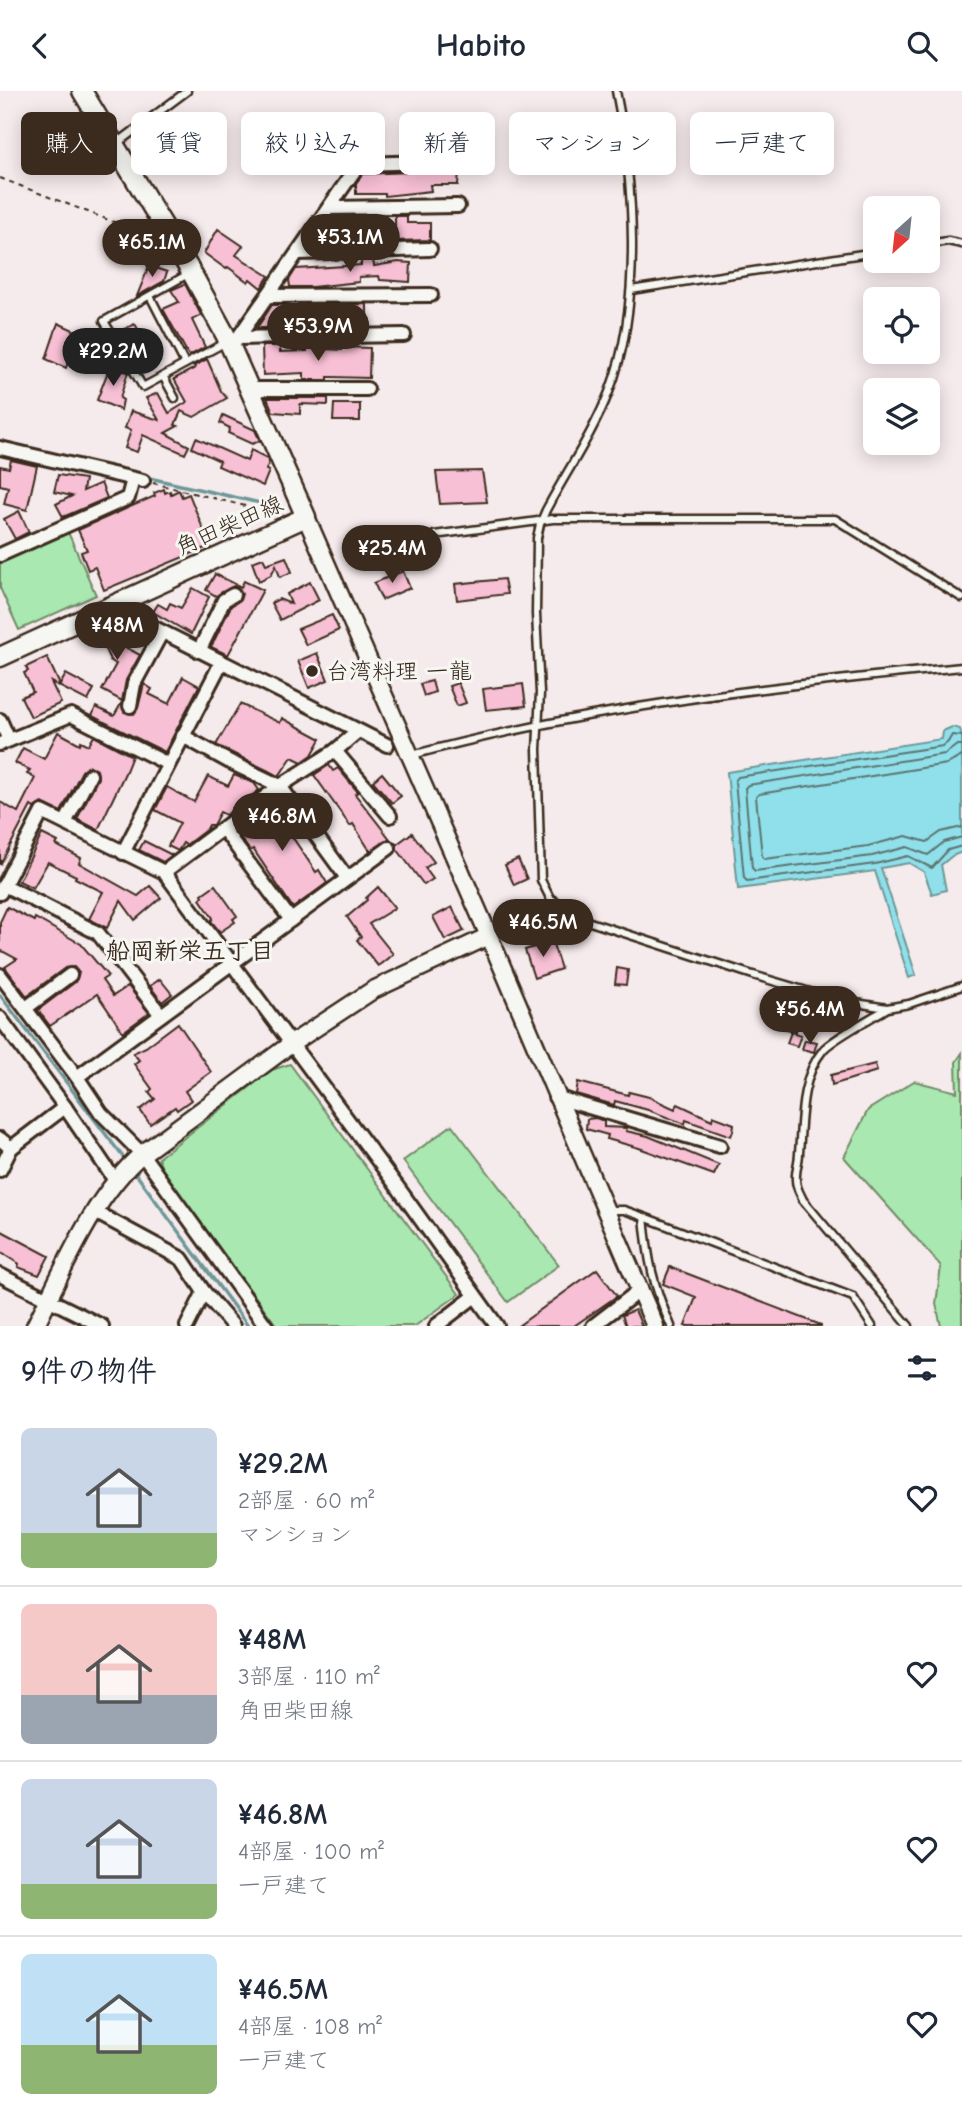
<!DOCTYPE html>
<html lang="ja">
<head>
<meta charset="utf-8">
<style>
	body { margin:0; font-family:"Comic Neue","Klee One",sans-serif; background:#f6f6f7; color:#1f2937; height:100vh; display:flex; flex-direction:column; font-size:26px; white-space:nowrap }
	* { box-sizing:border-box; margin:0 }
	p { font-size:23px; color:#747a83 }
	.icon { flex:none; width:38px; height:38px; fill:none; stroke:currentColor; stroke-width:2; stroke-linecap:round; stroke-linejoin:round }
	.map { position:relative; height:1235px; overflow:hidden }
	.sheet { display:flex; flex-direction:column; background:#fff; flex:1 }
	.sheet>* { flex:none }
	.banner { position:absolute; left:21px; top:21px; width:920px; height:63px; display:flex; gap:14px }
	.needle { width:46px; rotate:207deg }
	.fabs { position:absolute; left:863px; top:105px; display:grid; gap:14px }
	.fabs a { display:grid; place-items:center; width:77px; height:77px; border-radius:10px; background:#fff; box-shadow:0 4px 18px #0003; font-size:35px }
	.price { position:absolute; translate:-50% -60px; padding:0 16px; border-radius:24px; background:#3b2a1e; color:#fff; font-size:23px; line-height:46px; filter:drop-shadow(0 2px 4px #0008) }
	.price::after { content:''; position:absolute; left:50%; top:42px; width:21px; height:16px; margin-left:-10px; background:inherit; clip-path:polygon(0 0,100% 0,50% 100%) }
	.price.active { background:#222; color:#fff }
	ul { padding:0; list-style:none }
	li { display:flex; align-items:center; gap:21px; height:175px; padding:0 21px }
	li+li { border-top:2px solid #e0e1e3 }
	li span { display:grid; place-items:center; flex:none; width:196px; height:140px; border-radius:10px; color:#555 }
	li>.icon { margin-inline-start:auto }
	span .icon { width:84px; height:84px; fill:#fffc; stroke-width:1 }
	li b { font-size:30px }
	h2 { display:flex; justify-content:space-between; align-items:center; height:84px; padding:0 21px; font-size:30px }
	.pill { padding:0 24px; border-radius:10px; background:#fff; box-shadow:0 4px 18px #0003; font-size:24px; line-height:63px }
	.pill.active { background:#3b2a1e; color:#fff }
	header { display:flex; justify-content:space-between; align-items:center; height:91px; padding:0 21px; background:#fff; font-size:32px; font-weight:700 }
	.map>svg:first-child { display:block }
</style>
</head>
<body>
<header><svg class="icon" aria-label="back" viewBox="0 0 24 24"><path d="M15 5l-7 7 7 7"/></svg>Habito<svg class="icon" aria-label="search" viewBox="0 0 24 24"><circle cx="10" cy="10" r="6"/><path d="M15 15l6 6"/></svg></header>
<div class="map">
<svg width="962" height="1235" viewBox="0 0 962 1235">
	<rect width="100%" height="100%" fill="#f6ebec"/>
	<filter id="ink" filterUnits="userSpaceOnUse"><feTurbulence type="fractalNoise" baseFrequency=".0143" numOctaves="2"/><feDisplacementMap in="SourceGraphic" scale="14" xChannelSelector="R" yChannelSelector="G"/><feConvolveMatrix kernelMatrix="1 2 1 2 8 2 1 2 1" color-interpolation-filters="sRGB"/></filter>
	<g filter="url(#ink)">
		<g fill="#a9e9b1" stroke="#728a68" stroke-width="2">
			<polygon points="67,439 96,504 19,539 0,497 0,469"/>
			<polygon points="962,962 962,1235 941,1235 936,1213 941,1175 844,1066 868,1019 914,990 957,1001 956,971"/>
			<polygon points="290,973 459,1203 415,1235 277,1235 165,1085 158,1067 272,979"/>
			<polygon points="452,1034 559,1174 508,1211 403,1070"/>
		</g>
		<polygon fill="#8fe0ea" stroke="#6d9798" stroke-width="2" points="952,636 960,638 962,644 962,761 952,765 941,774 946,799 932,803 924,781 909,772 881,777 916,884 909,887 875,780 738,798 727,681 942,648 943,640"/>
		<g fill="none" stroke-linecap="round" stroke-linejoin="round">
			<g stroke="#5d7370" stroke-width="2">
				<polyline points="962,645 952,644 948,651 943,655 738,686 735,690 744,787 747,790 875,773 908,765 932,777 948,759 962,755"/>
				<polyline points="962,654 957,654 945,663 748,694 745,697 752,777 755,780 872,765 907,756 928,764 944,751 962,746"/>
				<polyline points="962,665 947,673 759,703 756,706 762,765 764,768 868,755 906,745 927,751 941,741 962,736"/>
			</g>
			<g stroke="#6d9798" stroke-width="3.5">
				<polyline points="145,386 278,416"/>
				<polyline points="0,904 126,1070"/>
				<polyline points="133,1079 248,1235"/>
			</g>
		</g>
		<g fill="#f8c0d5" stroke="#3b2a1e" stroke-width="2">
			<polygon points="459,79 458,94 430,94 431,100 385,105 385,103 356,103 356,92 363,83"/>
			<polygon points="395,125 407,125 407,132 430,132 430,149 395,150"/>
			<polygon points="332,128 356,128 356,135 370,134 371,143 326,146 326,135"/>
			<polygon points="218,138 243,155 236,164 269,185 261,197 250,188 248,191 228,176 226,178 204,162"/>
			<polygon points="134,149 155,158 149,171 129,164"/>
			<polygon points="373,168 374,175 398,171 411,172 410,191 380,189 379,185 359,186 359,191 312,196 290,196 289,189 296,178 361,174 361,169"/>
			<polygon points="149,175 167,181 164,190 137,205"/>
			<polygon points="185,193 201,224 192,229 205,256 189,265 163,218 179,211 171,199"/>
			<polygon points="367,213 367,230 326,227 326,236 305,236 306,214"/>
			<polygon points="272,214 286,214 285,237 257,237"/>
			<polygon points="58,232 78,241 66,277 46,268"/>
			<polygon points="135,233 147,253 150,251 160,270 141,279 122,239"/>
			<polygon points="262,255 280,255 280,261 307,260 307,257 342,259 342,256 370,257 369,287 331,286 328,286 328,289 304,289 304,282 263,284"/>
			<polygon points="207,268 221,300 227,307 194,326 181,320 175,334 178,335 165,342 189,355 185,363 143,344 137,361 125,357 131,339 125,337 131,320 159,329 146,307 158,302 169,322 187,311 174,288 195,277 194,275"/>
			<polygon points="110,275 128,281 120,307 123,309 121,319 97,309"/>
			<polygon points="267,307 328,307 328,314 300,313 300,323 273,321"/>
			<polygon points="334,313 360,313 360,330 333,330"/>
			<polygon points="223,324 255,339 260,350 252,353 228,342 230,337 220,332"/>
			<polygon points="196,347 247,370 251,359 267,367 269,371 266,379 269,380 263,395 218,375 220,370 192,357"/>
			<polygon points="11,369 37,375 27,419 4,413 8,396 0,394 0,375 9,377"/>
			<polygon points="482,380 487,411 440,413 436,381"/>
			<polygon points="58,384 85,388 83,400 101,392 107,407 63,426 56,413 72,405 54,401"/>
			<polygon points="164,398 165,402 170,400 171,403 179,399 182,406 189,403 210,455 104,499 95,476 88,479 81,461 87,459 78,439 155,405 154,402"/>
			<polygon points="19,420 29,441 15,448 4,428"/>
			<polygon points="286,466 292,481 280,486 276,474 271,484 259,490 252,471 263,467 266,473"/>
			<polygon points="403,480 410,497 382,509 374,492"/>
			<polygon points="215,483 241,496 244,490 263,499 228,564 211,556 231,515 240,509 242,503 238,497 234,495 216,505 206,499"/>
			<polygon points="504,488 507,503 457,509 455,493"/>
			<polygon points="310,491 319,509 280,529 271,512 279,508 291,513 287,503"/>
			<polygon points="193,497 209,506 191,543 153,521 158,513 167,518 170,512 181,517"/>
			<polygon points="332,524 339,539 306,554 298,538"/>
			<polygon points="109,533 118,552 140,564 126,589 122,610 102,599 116,573 110,569 96,539"/>
			<polygon points="317,562 328,589 309,597 298,570"/>
			<polygon points="47,566 60,594 66,583 94,598 88,610 51,591 61,612 31,626 21,606 33,601 24,582 28,580 26,576"/>
			<polygon points="183,586 199,595 165,661 92,625 96,616 114,625 122,611 124,621 134,623 138,617 144,593 152,598 149,603 169,613"/>
			<polygon points="432,590 435,601 424,605 420,593"/>
			<polygon points="458,592 466,612 457,615 449,595"/>
			<polygon points="523,593 526,615 486,619 483,598"/>
			<polygon points="240,613 280,632 282,627 321,648 312,664 302,671 292,666 279,685 216,654"/>
			<polygon points="58,641 80,653 81,650 89,654 94,645 132,665 126,680 98,739 77,728 98,687 97,679 89,675 82,680 61,721 42,712 34,717 31,715 0,774 0,711 18,721 35,687 27,683 30,679 15,672 23,657 44,668"/>
			<polygon points="329,674 333,680 338,677 358,701 355,703 390,748 370,760 353,733 350,735 314,684"/>
			<polygon points="382,682 401,705 392,712 373,690"/>
			<polygon points="234,684 254,692 259,699 226,724 220,721 213,734 209,734 207,738 186,754 183,752 178,760 168,755 180,732 155,719 167,696 194,711 208,685 228,695"/>
			<polygon points="280,710 300,738 291,744 316,781 319,779 327,792 293,817 253,758 250,760 237,742 252,732 248,730 264,717 262,722"/>
			<polygon points="412,742 434,771 425,777 433,788 424,794 397,758 397,753"/>
			<polygon points="42,743 58,751 56,754 81,767 79,772 138,805 150,795 161,807 135,829 121,810 107,837 89,828 103,801 75,787 76,785 48,771 33,797 19,790"/>
			<polygon points="144,750 172,764 163,771 139,759"/>
			<polygon points="518,768 527,788 514,794 505,774"/>
			<polygon points="215,794 237,825 233,828 235,831 220,841 211,830 213,827 200,808 203,805 202,803"/>
			<polygon points="378,796 395,817 369,833 393,863 378,875 357,849 361,846 347,826 367,809 366,807"/>
			<polygon points="7,816 34,830 35,827 81,853 108,885 102,889 113,905 128,895 149,922 123,941 97,903 50,935 38,919 75,891 79,882 74,876 65,877 27,905 5,876 17,868 0,859 0,831"/>
			<polygon points="452,816 464,840 445,849 433,826"/>
			<polygon points="552,850 561,878 534,887 525,859"/>
			<polygon points="617,877 628,879 626,894 615,893"/>
			<polygon points="160,888 172,903 162,911 150,895"/>
			<polygon points="790,907 803,910 796,940 781,937"/>
			<polygon points="178,932 211,981 185,1000 191,1009 177,1019 175,1016 150,1033 140,1019 155,1008 149,1001 152,998 134,973 139,969 133,962 146,956"/>
			<polygon points="791,941 801,944 797,955 787,952"/>
			<polygon points="805,949 817,951 814,961 802,958"/>
			<polygon points="875,973 877,980 832,994 831,984"/>
			<polygon points="578,991 628,1004 629,1001 649,1006 675,1018 678,1013 712,1029 713,1025 734,1033 733,1040 731,1045 686,1029 685,1033 648,1019 615,1010 614,1014 576,1003"/>
			<polygon points="596,1027 604,1030 604,1036 627,1037 626,1040 648,1045 719,1074 714,1084 639,1057 607,1048 608,1044 586,1038 587,1028"/>
			<polygon points="0,1139 49,1165 39,1184 18,1176 19,1173 0,1161"/>
			<polygon points="670,1176 821,1234 821,1235 685,1235 696,1206 663,1193"/>
			<polygon points="597,1178 617,1205 574,1235 518,1235"/>
			<polygon points="635,1219 642,1235 626,1235 622,1224"/>
		</g>
		<g fill="none" stroke-linecap="round" stroke-linejoin="round">
			<g stroke="#3b2a1e" stroke-width="11">
				<g id="service">
					<path d="M 616,0 C 634,90 643,214 609,301 C 593,342 567,380 546,419 L 540,433 L 537,447 L 536,523 L 540,602 L 537,658 L 541,789 L 550,807 L 587,830 L 753,884 L 837,909 L 887,917 L 909,913 L 962,895"/>
					<polyline points="116,53 187,0"/>
					<polyline points="928,153 948,150 962,153"/>
					<polyline points="190,182 104,230 143,296 226,251"/>
					<polyline points="631,199 875,161"/>
					<polyline points="150,205 185,273"/>
					<polyline points="163,285 175,307"/>
					<polyline points="434,444 553,428 835,428 962,507"/>
					<path d="M 412,664 C 591,616 777,594 962,576"/>
					<path d="M 886,918 C 873,926 831,949 823,959 C 800,987 802,1028 799,1062 C 799,1071 795,1080 796,1089 C 796,1097 800,1102 803,1109 L 909,1235"/>
					<polyline points="609,1119 624,1119 644,1126 853,1206 872,1235"/>
					<path d="M 644,1126 C 648,1170 653,1194 671,1235"/>
				</g>
			</g>
			<g stroke="#3b2a1e" stroke-width="18">
				<g id="minor">
					<polyline points="329,117 458,115"/>
					<polyline points="298,162 430,158"/>
					<polyline points="268,205 431,204"/>
					<polyline points="238,247 404,244"/>
					<polyline points="231,257 359,73 464,70"/>
					<polyline points="249,298 367,298"/>
					<polyline points="0,357 143,390"/>
					<polyline points="0,464 128,407 133,388"/>
					<polyline points="111,515 387,654"/>
					<polyline points="199,560 224,509 233,504"/>
					<polyline points="130,615 134,593 162,541"/>
					<polyline points="0,629 9,649"/>
					<polyline points="183,645 230,671 280,695 335,660 357,641"/>
					<polyline points="0,653 71,624 168,673"/>
					<polyline points="335,660 390,725"/>
					<polyline points="65,732 90,684"/>
					<polyline points="224,739 291,829"/>
					<polyline points="123,762 221,572"/>
					<polyline points="164,781 280,695 347,787"/>
					<polyline points="4,794 98,842 161,924"/>
					<polyline points="0,802 42,721 164,781 399,1098 497,1235"/>
					<polyline points="0,884 77,986 101,1022 142,1063 266,1235"/>
					<polyline points="26,917 70,884"/>
					<polyline points="0,927 65,1016 116,1091"/>
					<polyline points="77,986 389,757"/>
					<polyline points="555,1006 720,1055"/>
					<polyline points="0,1048 11,1057"/>
					<polyline points="0,1079 11,1057 65,1016"/>
					<polyline points="95,1121 182,1168 204,1201 233,1235"/>
					<polyline points="0,1184 102,1235"/>
					<polyline points="187,1235 204,1201"/>
					<polyline points="436,1235 475,1205"/>
					<polyline points="593,1235 640,1199"/>
				</g>
			</g>
			<g stroke="#3b2a1e" stroke-width="21">
				<g id="tertiary">
					<polyline points="306,426 489,845 655,1235"/>
					<path d="M 35,1235 C 64,1178 93,1105 142,1063 L 291,953 L 373,899 L 489,845"/>
				</g>
			</g>
			<g stroke="#3b2a1e" stroke-width="23">
				<polyline id="secondary" points="0,566 306,426 226,245 190,179 82,0"/>
			</g>
			<g stroke="#3b2a1e" stroke-width="2" stroke-dasharray="5 5" stroke-linecap="butt">
				<polyline points="0,87 150,145"/>
				<polyline points="153,392 277,423"/>
			</g>
			<use href="#service" stroke="#f6f6f2" stroke-width="6"/>
			<use href="#minor" stroke="#f6f6f2" stroke-width="12"/>
			<use href="#tertiary" stroke="#f6f6f2" stroke-width="16"/>
			<use href="#secondary" stroke="#f6f6f2" stroke-width="18"/>
		</g>
	</g>
	<circle fill="#3b2a1e" stroke="#f6f6f2" stroke-width="2.5" cx="312" cy="580" r="7"/>
	<g text-anchor="middle" stroke-width="6" stroke-linejoin="round" paint-order="stroke">
		<g font-size="23" fill="#3b2a1e" stroke="#f6f6f2">
			<text transform="translate(229 434) rotate(-24)" y="8">角田柴田線</text>
		</g>
		<g font-size="23" fill="#3b2a1e" stroke="#f6f6f2" text-anchor="start">
			<text x="326" y="588">台湾料理 一龍</text>
		</g>
		<g font-size="24" font-weight="bold" fill="#3b2a1e" stroke="#f6f6f2">
			<text x="190" y="868">船岡新栄五丁目</text>
		</g>
	</g>
</svg>
<div class="fabs">
<a><svg class="needle" viewBox="-14 -14 28 28"><path d="M0-13l5 13h-10z" fill="#e53935"/><path d="M0 13l5-13h-10z" fill="#747a83"/></svg></a>
<a><svg class="icon" aria-label="locate" viewBox="0 0 24 24"><circle cx="12" cy="12" r="6"/><path d="M12 2v4M12 18v4M2 12h4M18 12h4"/></svg></a>
<a><svg class="icon" aria-label="layers" viewBox="0 0 24 24"><path d="M12 4l9 5-9 5-9-5zM3 14l9 5 9-5"/></svg></a>
</div>
<b class="price" style="left:350px;top:183px">¥53.1M</b>
<b class="price" style="left:152px;top:188px">¥65.1M</b>
<b class="price" style="left:318px;top:272px">¥53.9M</b>
<b class="price active" style="left:113px;top:297px">¥29.2M</b>
<b class="price" style="left:392px;top:494px">¥25.4M</b>
<b class="price" style="left:117px;top:571px">¥48M</b>
<b class="price" style="left:282px;top:762px">¥46.8M</b>
<b class="price" style="left:543px;top:868px">¥46.5M</b>
<b class="price" style="left:810px;top:955px">¥56.4M</b>
<div class="banner">
<a class="pill active">購入</a>
<a class="pill">賃貸</a>
<a class="pill">絞り込み</a>
<a class="pill">新着</a>
<a class="pill">マンション</a>
<a class="pill">一戸建て</a>
</div>
</div>
<section class="sheet">
<h2>9件の物件<svg class="icon" aria-label="filters" viewBox="0 0 24 24"><path d="M4 7h16M4 17h16"/><circle cx="9" cy="7" r="2"/><circle cx="15" cy="17" r="2"/></svg></h2>
<ul>
<li><span style="background:linear-gradient(#c9d6e8 75%,#8fb573 0)"><svg class="icon" aria-label="home" viewBox="0 0 24 24"><path d="M3 11l9-7 9 7M6 9v11h12V9"/></svg></span><div><b>¥29.2M</b><p>2部屋 · 60 m²</p><p>マンション</p></div><svg class="icon" aria-label="heart" viewBox="0 0 24 24"><path d="M12 20l-8-8c-3-5 5-10 8-4 3-6 11-1 8 4z"/></svg></li>
<li><span style="background:linear-gradient(#f6c9c9 65%,#9aa5b1 0)"><svg class="icon" aria-label="home" viewBox="0 0 24 24"><path d="M3 11l9-7 9 7M6 9v11h12V9"/></svg></span><div><b>¥48M</b><p>3部屋 · 110 m²</p><p>角田柴田線</p></div><svg class="icon" aria-label="heart" viewBox="0 0 24 24"><path d="M12 20l-8-8c-3-5 5-10 8-4 3-6 11-1 8 4z"/></svg></li>
<li><span style="background:linear-gradient(#c9d6e8 75%,#8fb573 0)"><svg class="icon" aria-label="home" viewBox="0 0 24 24"><path d="M3 11l9-7 9 7M6 9v11h12V9"/></svg></span><div><b>¥46.8M</b><p>4部屋 · 100 m²</p><p>一戸建て</p></div><svg class="icon" aria-label="heart" viewBox="0 0 24 24"><path d="M12 20l-8-8c-3-5 5-10 8-4 3-6 11-1 8 4z"/></svg></li>
<li><span style="background:linear-gradient(#bfe0f5 65%,#8fb573 0)"><svg class="icon" aria-label="home" viewBox="0 0 24 24"><path d="M3 11l9-7 9 7M6 9v11h12V9"/></svg></span><div><b>¥46.5M</b><p>4部屋 · 108 m²</p><p>一戸建て</p></div><svg class="icon" aria-label="heart" viewBox="0 0 24 24"><path d="M12 20l-8-8c-3-5 5-10 8-4 3-6 11-1 8 4z"/></svg></li>
</ul>
</section>
</body>
</html>
